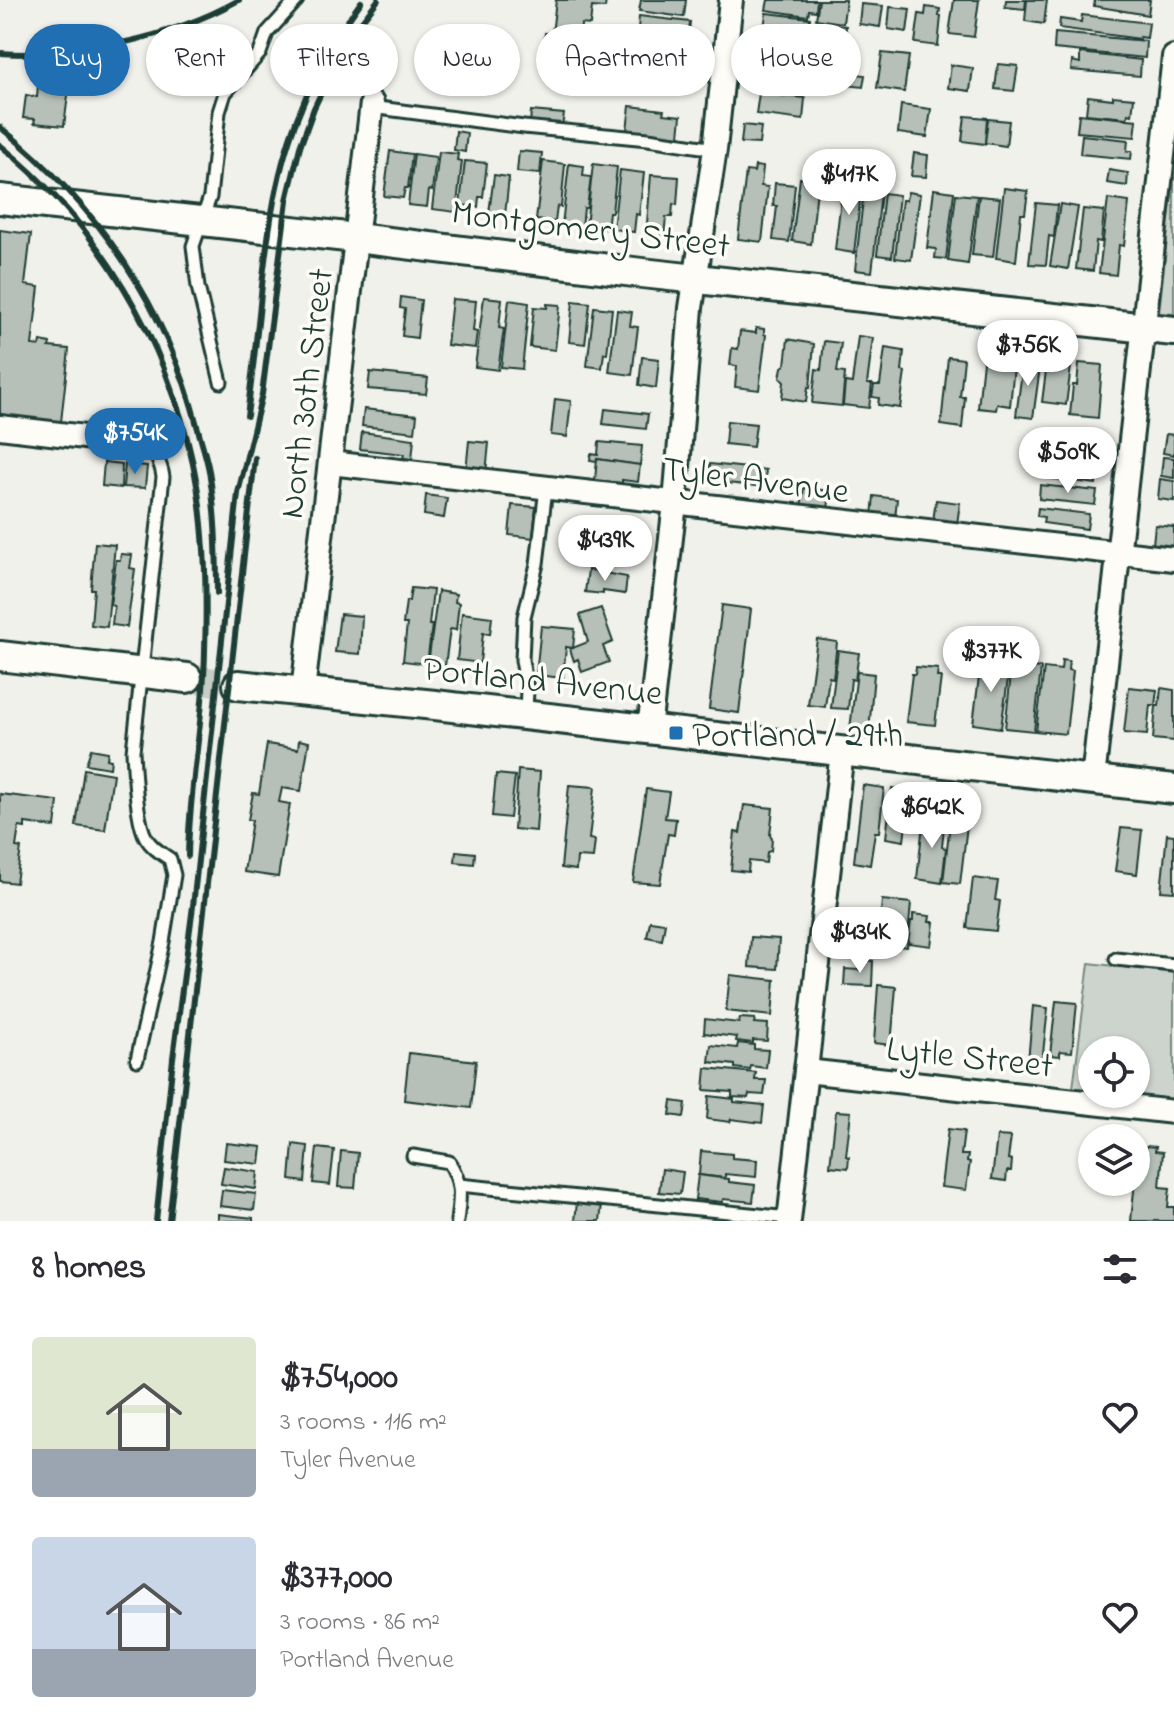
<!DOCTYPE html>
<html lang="en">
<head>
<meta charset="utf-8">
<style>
	body { margin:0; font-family:"Indie Flower",sans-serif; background:#f2f2f3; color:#2b2b33; height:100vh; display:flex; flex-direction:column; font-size:30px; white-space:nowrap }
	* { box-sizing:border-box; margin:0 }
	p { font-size:26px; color:#7c7c81 }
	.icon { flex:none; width:44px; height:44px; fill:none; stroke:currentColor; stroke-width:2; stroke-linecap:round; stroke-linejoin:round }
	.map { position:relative; height:1221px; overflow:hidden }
	.drawer { display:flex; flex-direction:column; background:#fff; flex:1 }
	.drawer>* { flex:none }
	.top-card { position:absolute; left:24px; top:24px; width:1126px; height:72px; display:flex; gap:16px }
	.fabs { position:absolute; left:1078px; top:1036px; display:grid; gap:16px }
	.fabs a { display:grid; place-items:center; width:72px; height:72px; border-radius:50%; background:#fff; box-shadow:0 2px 6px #0004; font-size:40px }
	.price { position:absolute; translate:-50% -68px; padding:0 18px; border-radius:28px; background:#fff; color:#222; font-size:26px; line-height:52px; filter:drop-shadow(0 2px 4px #0008) }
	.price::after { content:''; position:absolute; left:50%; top:48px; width:24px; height:18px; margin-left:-12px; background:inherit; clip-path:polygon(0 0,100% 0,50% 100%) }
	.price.current { background:#1f6fb2; color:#fff }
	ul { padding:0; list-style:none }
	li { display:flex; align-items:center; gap:24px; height:200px; padding:0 32px }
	li span { display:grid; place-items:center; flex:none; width:224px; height:160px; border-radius:8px; color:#555 }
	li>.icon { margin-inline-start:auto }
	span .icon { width:96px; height:96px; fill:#fffc; stroke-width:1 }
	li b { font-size:34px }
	h2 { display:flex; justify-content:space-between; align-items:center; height:96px; padding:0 32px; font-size:34px }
	.tag { padding:0 28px; border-radius:36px; background:#fff; box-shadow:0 2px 6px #0004; font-size:28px; line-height:72px }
	.tag.current { background:#1f6fb2; color:#fff }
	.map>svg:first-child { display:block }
</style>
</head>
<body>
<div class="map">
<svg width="1174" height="1221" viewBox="0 0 1174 1221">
	<rect width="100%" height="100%" fill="#f0f1eb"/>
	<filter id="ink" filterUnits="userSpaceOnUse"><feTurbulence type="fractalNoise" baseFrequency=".0125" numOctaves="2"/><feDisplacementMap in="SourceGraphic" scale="16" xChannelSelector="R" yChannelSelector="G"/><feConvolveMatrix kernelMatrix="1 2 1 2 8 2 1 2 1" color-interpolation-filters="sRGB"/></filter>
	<g filter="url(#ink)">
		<g fill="#cdd3cd" stroke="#768880" stroke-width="2">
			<polygon points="1174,175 1174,314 1159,313"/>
			<polygon points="1089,963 1174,973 1174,1100 1126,1094 1136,1094 1136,1050 1092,1050 1092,1090 1073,1088"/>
		</g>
		<g fill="#b6bfb8" stroke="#1f3d34" stroke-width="2">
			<polygon points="556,0 606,0 605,8 592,7 590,25 581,24 580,39 572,38 568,67 564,66 562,81 548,79 549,66 541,65 545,33 552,34"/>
			<polygon points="641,0 686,0 684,17 639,11"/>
			<polygon points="768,0 817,0 816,11 809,10 808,16 766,10"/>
			<polygon points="819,0 846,0 843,23 816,19"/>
			<polygon points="954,0 979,0 974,37 949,34"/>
			<polygon points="1006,0 1026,0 1025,9 1005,7"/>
			<polygon points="1027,0 1047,0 1044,24 1025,21"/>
			<polygon points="1095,0 1150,0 1148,15 1094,6"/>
			<polygon points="861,4 883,6 880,27 859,24"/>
			<polygon points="890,7 910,9 907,32 888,29"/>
			<polygon points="926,7 940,9 939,16 941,16 938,46 915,43 919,14 925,15"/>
			<polygon points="766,13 810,18 807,43 763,37"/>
			<polygon points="1082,15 1149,23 1147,38 1140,37 1140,39 1059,28 1060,19 1081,22"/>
			<polygon points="639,16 690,22 687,48 637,42"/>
			<polygon points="825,24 846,26 844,46 823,45"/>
			<polygon points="1055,33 1146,41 1145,58 1054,49"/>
			<polygon points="761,49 802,54 799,78 758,73"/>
			<polygon points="882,53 909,56 904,92 877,88"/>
			<polygon points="1080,53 1141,60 1140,76 1071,70 1072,61 1080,63"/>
			<polygon points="998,64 1018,66 1014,91 995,89"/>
			<polygon points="951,65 973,68 970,91 948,88"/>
			<polygon points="848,73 865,75 863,87 846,85"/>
			<polygon points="38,85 69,88 64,126 34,123 35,119 23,118 26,95 37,97"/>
			<polygon points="759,93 805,98 803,120 756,114"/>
			<polygon points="1088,96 1113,99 1113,96 1134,98 1132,115 1128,114 1127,118 1086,114"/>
			<polygon points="901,105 931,109 927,137 898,133"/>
			<polygon points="630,106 664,110 663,114 681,116 679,136 627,130"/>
			<polygon points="531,111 564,114 562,127 530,124"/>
			<polygon points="1079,114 1137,120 1135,137 1077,132"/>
			<polygon points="965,116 987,118 985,144 962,141"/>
			<polygon points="988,119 1009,121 1006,146 985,143"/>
			<polygon points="743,125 761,127 759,144 741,143"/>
			<polygon points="456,131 467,133 465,152 454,150"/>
			<polygon points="1082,135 1128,140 1127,151 1132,151 1131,159 1080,154"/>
			<polygon points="390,151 412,154 408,188 405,188 403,198 384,196"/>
			<polygon points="519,151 542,153 540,174 517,172"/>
			<polygon points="439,152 458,154 457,160 462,161 456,212 432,209"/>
			<polygon points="914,153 928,155 926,177 911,176"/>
			<polygon points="414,154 436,157 432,191 429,190 427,207 408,205"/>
			<polygon points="465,161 487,163 483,197 479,197 478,207 460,205"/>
			<polygon points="543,161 565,164 561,207 557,206 555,222 536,220"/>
			<polygon points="569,164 584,166 583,176 591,177 587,208 584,208 582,227 562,225"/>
			<polygon points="593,164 617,167 612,212 609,212 607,229 586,226"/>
			<polygon points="755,166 763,167 761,186 768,187 762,242 738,239 746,171 754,172"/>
			<polygon points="620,170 644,173 639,215 636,214 634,232 613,229"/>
			<polygon points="1109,170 1128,173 1127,186 1107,183"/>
			<polygon points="494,175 509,177 505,215 489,213"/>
			<polygon points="651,175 679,177 677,205 673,204 672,217 666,217 664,237 646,235"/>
			<polygon points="800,178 818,180 811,244 792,241"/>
			<polygon points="843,182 862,184 854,253 835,250"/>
			<polygon points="775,183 795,185 789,242 773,240 777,206 773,206"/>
			<polygon points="1004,188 1028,191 1025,214 1021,214 1016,261 996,258"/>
			<polygon points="934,189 954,192 946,259 935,258 936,249 927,248"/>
			<polygon points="864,191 881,193 872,272 855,270"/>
			<polygon points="908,192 920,194 911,260 895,258 902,200 906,200"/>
			<polygon points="884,193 899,195 892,257 877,255"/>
			<polygon points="956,194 977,196 968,264 948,261"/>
			<polygon points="979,196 1000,198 993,257 972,255"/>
			<polygon points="1108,199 1129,202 1124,246 1119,245 1116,275 1099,273"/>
			<polygon points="1036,203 1057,205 1054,237 1049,236 1046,265 1029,264"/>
			<polygon points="1060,204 1078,207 1068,269 1050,266"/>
			<polygon points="1083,209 1104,211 1101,242 1096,241 1093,271 1076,269"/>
			<polygon points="0,230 31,234 25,285 39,287 32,345 40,346 41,341 50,343 49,347 69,349 61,422 0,415"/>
			<polygon points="401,297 421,300 417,338 402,336 405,309 400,308"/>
			<polygon points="484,297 502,299 499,328 504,329 498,370 475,367"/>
			<polygon points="452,299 476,301 473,331 477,332 475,348 447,345"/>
			<polygon points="509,300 529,303 522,369 501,367"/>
			<polygon points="573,301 590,303 585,344 569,342"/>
			<polygon points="547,304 560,305 555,350 530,347 534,307 547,308"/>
			<polygon points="594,307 612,309 607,354 604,353 602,368 587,366"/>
			<polygon points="617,310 632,312 630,326 638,327 632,375 609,372"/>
			<polygon points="756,328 764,329 764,334 766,335 759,390 735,387 737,366 730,365 732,348 738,349 740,331 756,333"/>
			<polygon points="858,336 873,338 867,384 872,384 869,408 843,405 845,382 852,383"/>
			<polygon points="788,339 814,344 810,388 808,387 806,402 782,398 784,382 780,378 782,367 785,365"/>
			<polygon points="824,341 841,343 837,372 845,373 842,406 812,403 816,369 821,370"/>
			<polygon points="885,348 904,351 902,371 905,372 900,408 878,405 879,398 872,397 874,385 880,385"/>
			<polygon points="984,352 1015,356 1010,406 997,404 996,410 978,408"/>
			<polygon points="1048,355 1072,359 1066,405 1042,402"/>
			<polygon points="642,357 659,359 656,388 639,385"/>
			<polygon points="948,357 964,359 960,397 965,397 962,428 941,425"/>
			<polygon points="1024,357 1041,360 1033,418 1016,416"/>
			<polygon points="1079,363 1102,365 1098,418 1070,415 1073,385 1077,385"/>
			<polygon points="370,372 428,378 426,394 368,389"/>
			<polygon points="555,399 571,401 567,437 551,435"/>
			<polygon points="364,409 417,415 415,432 362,426"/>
			<polygon points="605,409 648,414 646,429 603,424"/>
			<polygon points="727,421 756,424 753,447 725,444"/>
			<polygon points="362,432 414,439 412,459 403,458 404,454 360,449"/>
			<polygon points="1166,434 1174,435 1174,455 1163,453"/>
			<polygon points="469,441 489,443 486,473 466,471"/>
			<polygon points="599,442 642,446 640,465 597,459 597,461 590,460 591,454 598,455"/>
			<polygon points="1163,457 1174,458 1174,478 1161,476"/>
			<polygon points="597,459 640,465 638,482 622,480 622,483 595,480"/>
			<polygon points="104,462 122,464 121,488 102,486"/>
			<polygon points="1049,462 1098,468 1096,484 1047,478"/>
			<polygon points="125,464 147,466 145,488 123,487"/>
			<polygon points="710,464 766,470 764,487 708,481"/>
			<polygon points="1160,479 1174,481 1174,501 1158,499"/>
			<polygon points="1040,485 1097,491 1095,505 1039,499"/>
			<polygon points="804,488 830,491 828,510 801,507"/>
			<polygon points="426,495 447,498 444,518 424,515"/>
			<polygon points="874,496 897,499 895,518 872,516"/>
			<polygon points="936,500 960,503 957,524 933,521"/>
			<polygon points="512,505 536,507 533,538 509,535"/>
			<polygon points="1038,508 1089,514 1087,529 1043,523 1044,517 1037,516"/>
			<polygon points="577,518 590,519 588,541 574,539"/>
			<polygon points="1155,525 1174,527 1174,546 1153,544"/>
			<polygon points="95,543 115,545 107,627 91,625 94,589 91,589"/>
			<polygon points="121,554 132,555 130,568 135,569 127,627 112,625 114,606 110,605 116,560 120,560"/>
			<polygon points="588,570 627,577 625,594 603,591 603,594 585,592"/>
			<polygon points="411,588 433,590 429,625 432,625 427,664 403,661 407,624 403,624 406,601 409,601"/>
			<polygon points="438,591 456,594 455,602 459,603 456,630 450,629 445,666 428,664"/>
			<polygon points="722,605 751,609 739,713 709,709"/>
			<polygon points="601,608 613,642 603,646 609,662 582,672 578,659 574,661 570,649 588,642 580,615"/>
			<polygon points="462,613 492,617 490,634 483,633 480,663 457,660"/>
			<polygon points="340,614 362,616 360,654 335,652"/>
			<polygon points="541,626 575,629 573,648 566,647 563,678 536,675"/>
			<polygon points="817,639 837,642 833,678 829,677 825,707 808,705"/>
			<polygon points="838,650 859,653 855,680 851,679 848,709 831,708"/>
			<polygon points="1062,660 1069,661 1068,670 1073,671 1066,734 1036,731 1044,668 1061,670"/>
			<polygon points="981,661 1010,664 1001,728 973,724"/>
			<polygon points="1012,665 1041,668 1034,731 1005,728"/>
			<polygon points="916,667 938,669 937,677 941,677 935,725 906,722 912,674 915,674"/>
			<polygon points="857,672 874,674 869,731 850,729"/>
			<polygon points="1129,687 1157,690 1155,705 1150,705 1147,735 1124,733"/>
			<polygon points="1161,688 1174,690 1174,741 1153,739 1156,706 1159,706"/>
			<polygon points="299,740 309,742 301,791 282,788 279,802 290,804 278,877 244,872 252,820 248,820 253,793 259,794 267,744 298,749"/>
			<polygon points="91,749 108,752 107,759 111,760 110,768 86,764"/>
			<polygon points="84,769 113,774 105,830 76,826"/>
			<polygon points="518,770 540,772 536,831 514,829"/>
			<polygon points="496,774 515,776 510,818 492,816"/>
			<polygon points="569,785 595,787 589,839 595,840 593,858 577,857 576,870 561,868"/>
			<polygon points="863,785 884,788 879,832 875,832 870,865 854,862"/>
			<polygon points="892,788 910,791 904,841 886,838"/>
			<polygon points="646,789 669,792 665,818 676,819 674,835 668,834 660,884 633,882"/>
			<polygon points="0,794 58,801 55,827 25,823 25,828 19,827 16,847 21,848 16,883 0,881"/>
			<polygon points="744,805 773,808 770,835 772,839 771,851 767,852 766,863 749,861 748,872 731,870 735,832 740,833"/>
			<polygon points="924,814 945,817 942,847 946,848 942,883 917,879"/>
			<polygon points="951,815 968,817 960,884 943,882"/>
			<polygon points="1121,828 1142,830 1137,874 1115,871"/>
			<polygon points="1167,834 1174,835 1174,892 1161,891"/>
			<polygon points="456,851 475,853 474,864 455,862"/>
			<polygon points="973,878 998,881 995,900 1000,901 996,931 967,928"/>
			<polygon points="882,900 911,903 907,947 878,944"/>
			<polygon points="913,914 930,916 929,922 934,922 931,946 908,943 911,921 913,921"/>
			<polygon points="851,920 879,924 876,949 862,947 863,936 849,935"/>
			<polygon points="650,921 665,923 662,940 647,937"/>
			<polygon points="751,937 779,939 777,969 749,967"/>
			<polygon points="860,960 873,961 872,986 844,985 845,969 859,970"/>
			<polygon points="730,975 775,980 772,1016 726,1011"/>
			<polygon points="878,985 896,987 891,1045 874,1043"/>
			<polygon points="1056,1001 1077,1003 1072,1052 1060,1051 1060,1056 1050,1055"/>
			<polygon points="1033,1006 1048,1008 1042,1062 1028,1061"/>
			<polygon points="740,1018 755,1019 754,1023 768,1024 767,1041 753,1040 753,1043 736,1041 737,1037 704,1033 705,1019 739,1023"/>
			<polygon points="738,1043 754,1045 754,1049 768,1050 766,1068 751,1066 750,1070 735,1068 735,1065 709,1062 711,1045 737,1048"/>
			<polygon points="409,1053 476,1061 471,1108 404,1100"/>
			<polygon points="706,1068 756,1073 755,1080 766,1080 764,1095 749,1094 748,1098 732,1097 732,1092 704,1090"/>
			<polygon points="709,1096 734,1099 734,1102 764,1105 762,1123 731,1119 730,1122 707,1119"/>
			<polygon points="672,1101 686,1103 684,1117 670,1115"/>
			<polygon points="836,1111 851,1112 846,1156 849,1157 848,1168 830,1166"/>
			<polygon points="948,1129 964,1131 961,1155 968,1155 967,1161 970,1162 966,1190 941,1187"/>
			<polygon points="997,1136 1011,1137 1008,1159 1012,1160 1011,1171 1007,1171 1006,1181 992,1179"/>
			<polygon points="226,1143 262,1147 260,1164 224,1160"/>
			<polygon points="293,1144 308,1146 305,1182 290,1180"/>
			<polygon points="1146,1146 1156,1147 1155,1151 1163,1152 1160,1187 1170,1188 1168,1207 1174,1207 1174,1221 1131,1221 1138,1150 1145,1151"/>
			<polygon points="317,1148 334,1150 330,1185 313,1183"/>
			<polygon points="341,1151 358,1153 355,1188 338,1187"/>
			<polygon points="701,1151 732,1154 732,1158 757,1160 756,1177 725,1174 725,1178 699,1175"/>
			<polygon points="224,1167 258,1172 256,1189 221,1184"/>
			<polygon points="662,1169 683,1172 680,1194 659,1192"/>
			<polygon points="698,1175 729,1179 729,1182 755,1185 753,1202 723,1199 722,1202 695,1199"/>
			<polygon points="222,1190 256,1194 254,1210 220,1206"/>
			<polygon points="577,1202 602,1204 600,1221 575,1221"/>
			<polygon points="218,1214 253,1218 253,1221 218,1221"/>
		</g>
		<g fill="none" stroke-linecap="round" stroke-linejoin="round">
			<polyline stroke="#c6cdc6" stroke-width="28" stroke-dasharray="28 14" stroke-linecap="butt" points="187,678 238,685"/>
			<g stroke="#1f3d34" stroke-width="17">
				<g id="service">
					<polyline points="371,107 524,127 648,139 715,149"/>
					<polyline points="221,382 198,287 193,246 210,197 219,112 225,93 260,53 267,33 297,0"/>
					<polyline points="526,713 527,689 522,660 524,617 537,564 546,488"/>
					<polyline points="1116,959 1174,965"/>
					<path d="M 137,1060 L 163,942 L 174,875 L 170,859 C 161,853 152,848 146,838 C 137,823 134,771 133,751 L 163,477 C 161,463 156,453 144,444"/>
					<path d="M 413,1156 L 449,1162 C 463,1184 460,1197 457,1221"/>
					<polyline points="459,1185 789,1218"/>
				</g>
			</g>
			<g stroke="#1f3d34" stroke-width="28">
				<g id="minor">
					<polyline points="0,427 144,444"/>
					<polyline points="330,463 1174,559"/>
					<polyline points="303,691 372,103"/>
					<polyline points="649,730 675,503 691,308 715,149 731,0"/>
					<polyline points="1093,779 1174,57"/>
					<polyline points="806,1071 1174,1112"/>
					<polyline points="789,1221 842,751"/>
				</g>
			</g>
			<g stroke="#1f3d34" stroke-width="34">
				<g id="tertiary">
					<polyline points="0,199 356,238 642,273 1174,331"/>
					<polyline points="0,656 187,678"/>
					<polyline points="238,685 435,705 1174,789"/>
				</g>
			</g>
			<use href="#service" stroke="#fdfcf7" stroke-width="11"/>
			<use href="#minor" stroke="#fdfcf7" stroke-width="22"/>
			<use href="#tertiary" stroke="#fdfcf7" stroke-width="28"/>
			<g stroke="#1f3d34" stroke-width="6">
				<path d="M 0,53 C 76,59 173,37 239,0"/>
				<path d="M 0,127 C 98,205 167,308 198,429 C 202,445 208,461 210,477 C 216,515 217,555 217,593"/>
				<path d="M 0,145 C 100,226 166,339 193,464 C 206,525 207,590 205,651 C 204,720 189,788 188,856"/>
				<path d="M 247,416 C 252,376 257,335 261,294 C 268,232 276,167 301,109 C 316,70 337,35 361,2"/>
				<polyline points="156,1221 173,1058 193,906 238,493 262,394 287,200 300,147 314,108 336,62 361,22 378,0"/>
				<polyline points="169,1221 255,458"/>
			</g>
		</g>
	</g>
	<rect fill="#1f6fb2" stroke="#fdfcf7" stroke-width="3" x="668" y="725" width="16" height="16" rx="4"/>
	<g text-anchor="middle" stroke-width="7" stroke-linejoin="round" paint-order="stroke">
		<g font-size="36" fill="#1f3d34" stroke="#fdfcf7">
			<text transform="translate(591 227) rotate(7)" y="13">Montgomery Street</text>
			<text transform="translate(304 393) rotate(-83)" y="13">North 30th Street</text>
			<text transform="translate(756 478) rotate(7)" y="13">Tyler Avenue</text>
			<text transform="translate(543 679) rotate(6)" y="13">Portland Avenue</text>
			<text transform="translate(970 1055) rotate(6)" y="13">Lytle Street</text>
		</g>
		<g font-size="36" fill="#1f3d34" stroke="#fdfcf7" text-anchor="start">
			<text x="692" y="746">Portland / 29th</text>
		</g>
	</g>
</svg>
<div class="fabs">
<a><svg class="icon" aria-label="locate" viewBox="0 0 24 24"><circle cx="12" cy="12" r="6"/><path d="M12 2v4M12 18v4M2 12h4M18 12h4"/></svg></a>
<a><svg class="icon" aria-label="layers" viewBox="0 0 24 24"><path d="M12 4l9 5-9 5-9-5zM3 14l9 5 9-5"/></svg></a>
</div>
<b class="price" style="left:849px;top:217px">$417K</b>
<b class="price" style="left:1028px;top:388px">$756K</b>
<b class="price current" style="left:135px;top:476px">$754K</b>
<b class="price" style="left:1068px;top:495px">$509K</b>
<b class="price" style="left:605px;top:583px">$439K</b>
<b class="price" style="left:991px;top:694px">$377K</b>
<b class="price" style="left:932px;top:850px">$642K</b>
<b class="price" style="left:860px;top:975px">$434K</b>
<div class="top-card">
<a class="tag current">Buy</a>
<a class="tag">Rent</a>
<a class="tag">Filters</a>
<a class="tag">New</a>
<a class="tag">Apartment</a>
<a class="tag">House</a>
</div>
</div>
<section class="drawer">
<h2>8 homes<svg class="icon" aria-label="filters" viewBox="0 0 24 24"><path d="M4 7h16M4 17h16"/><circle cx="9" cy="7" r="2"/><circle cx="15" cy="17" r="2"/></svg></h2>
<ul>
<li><span style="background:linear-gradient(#dfe7d0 70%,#9aa5b1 0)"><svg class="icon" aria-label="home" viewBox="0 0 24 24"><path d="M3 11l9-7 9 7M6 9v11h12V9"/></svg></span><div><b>$754,000</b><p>3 rooms · 116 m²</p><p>Tyler Avenue</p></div><svg class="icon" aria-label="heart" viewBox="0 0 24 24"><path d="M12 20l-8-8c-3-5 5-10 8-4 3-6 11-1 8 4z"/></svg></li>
<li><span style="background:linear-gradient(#c9d6e8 70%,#9aa5b1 0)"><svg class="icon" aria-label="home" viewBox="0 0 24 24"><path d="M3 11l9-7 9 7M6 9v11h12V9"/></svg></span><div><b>$377,000</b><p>3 rooms · 86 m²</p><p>Portland Avenue</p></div><svg class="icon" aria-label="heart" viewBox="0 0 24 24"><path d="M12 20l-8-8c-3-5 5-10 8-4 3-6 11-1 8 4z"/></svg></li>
</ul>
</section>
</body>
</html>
